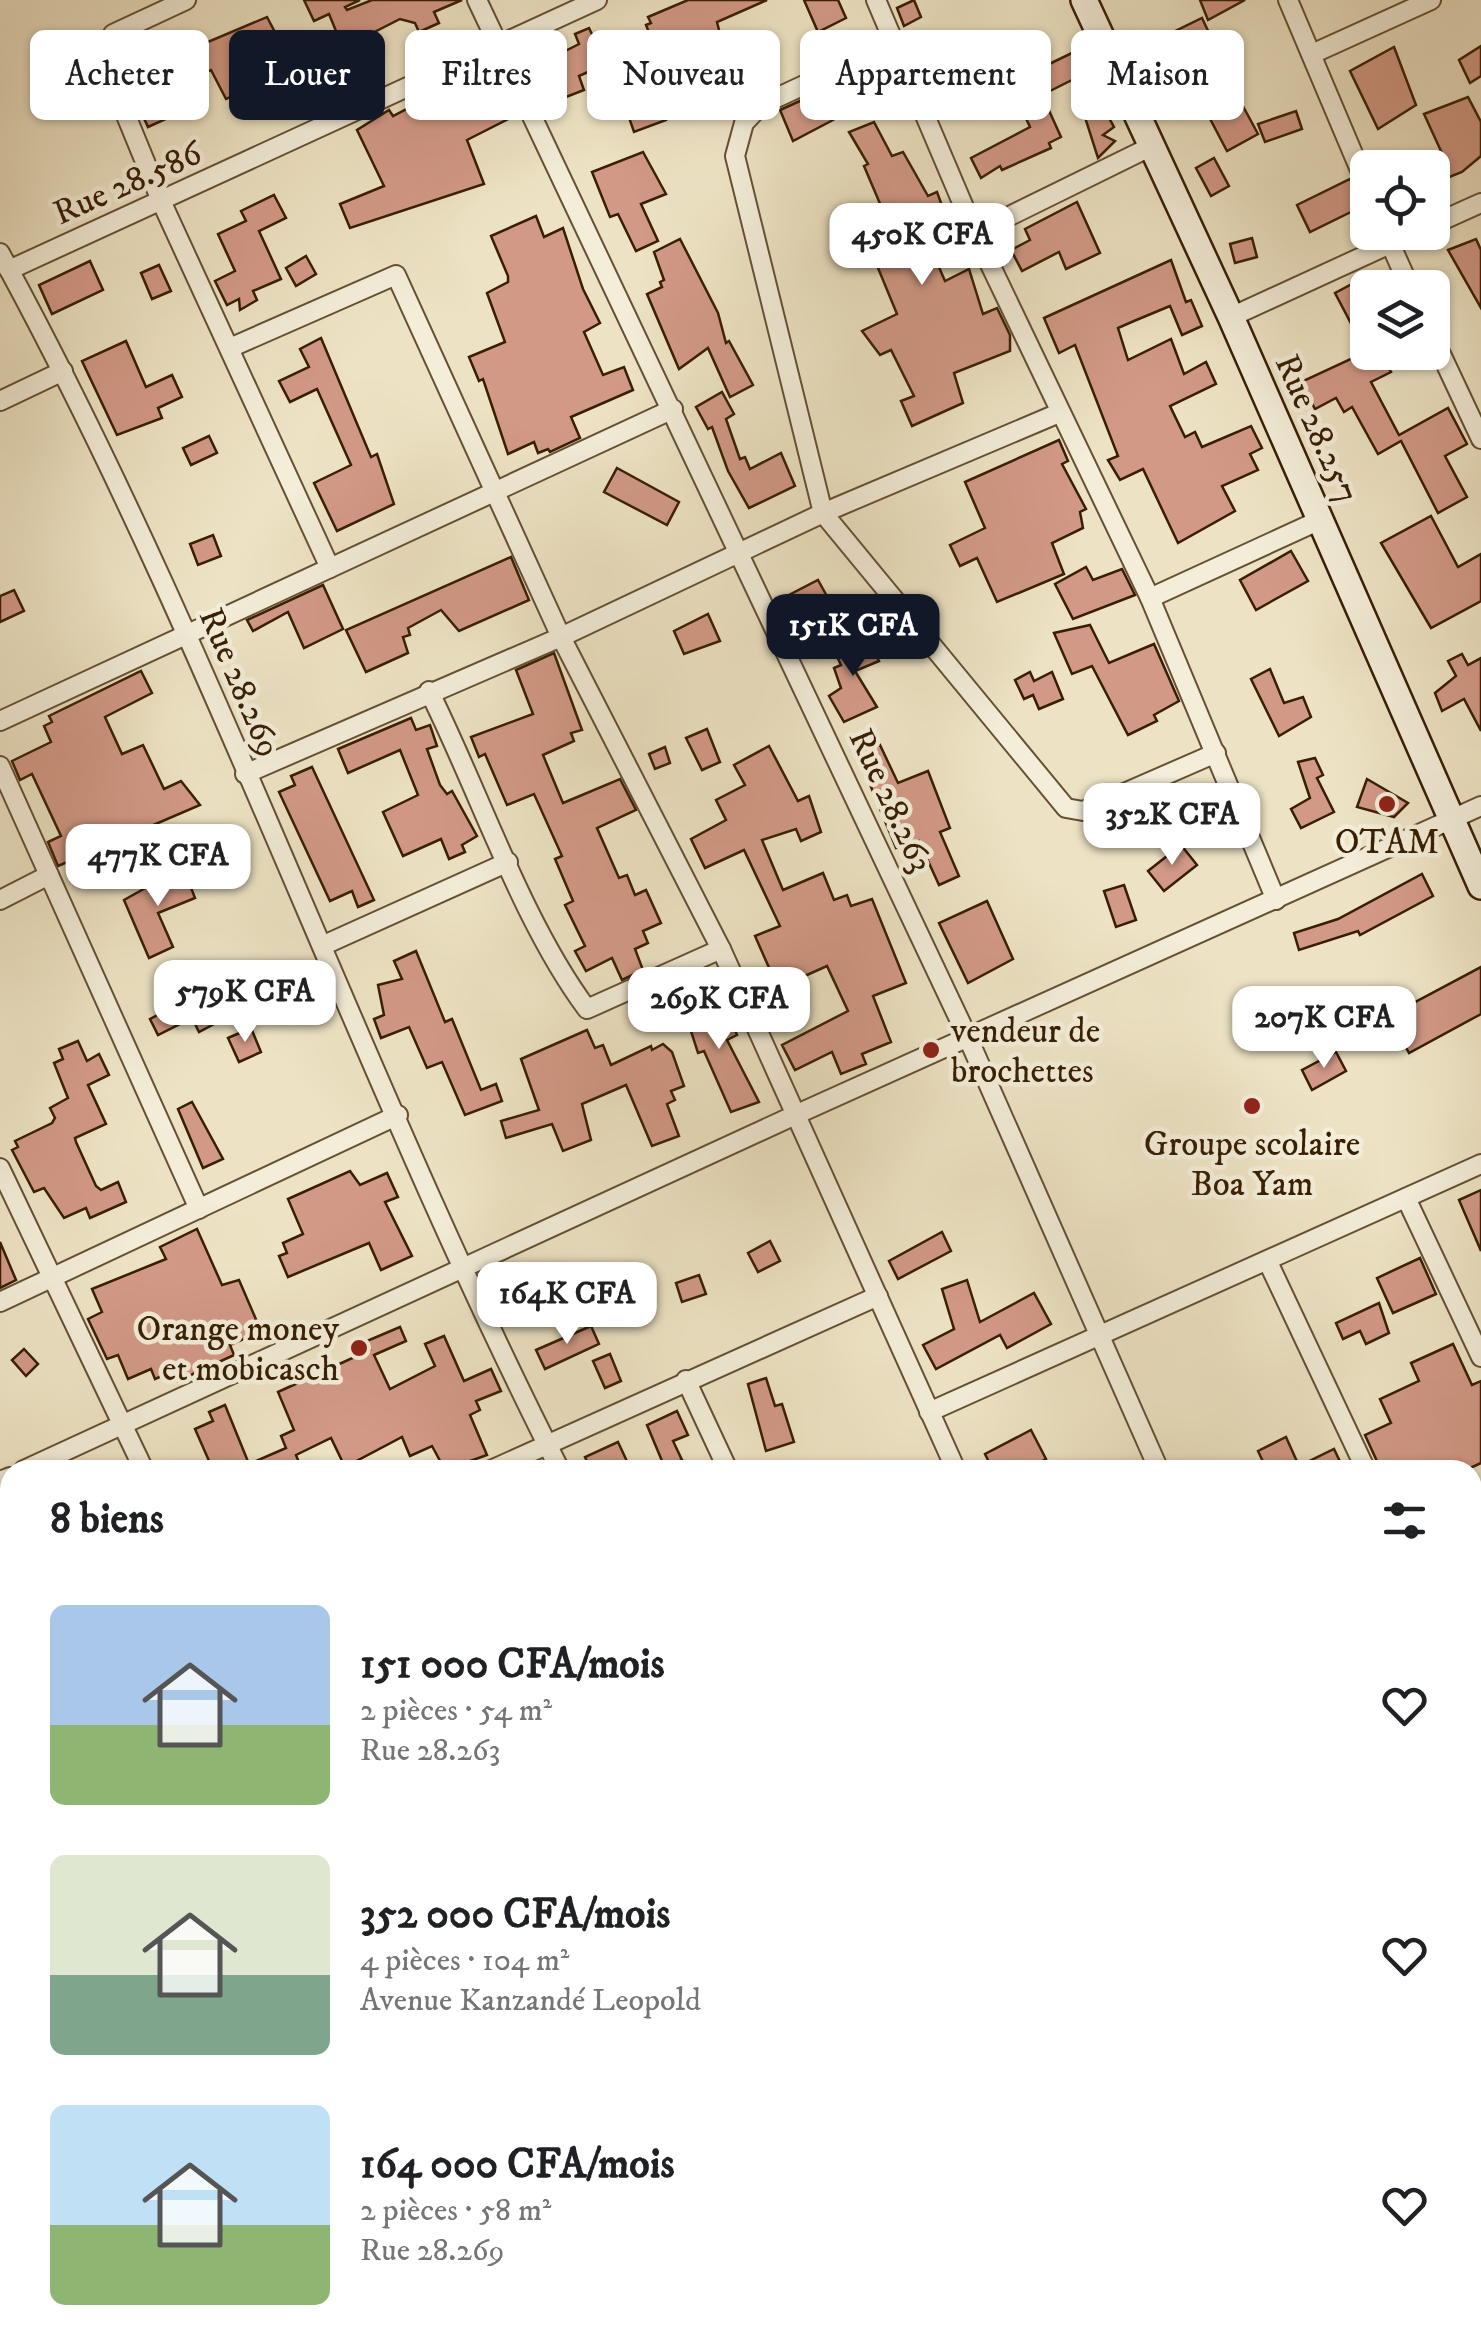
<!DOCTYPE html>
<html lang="fr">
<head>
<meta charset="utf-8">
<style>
	body { margin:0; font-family:"IM FELL DW Pica",serif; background:#f2f2f2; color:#202124; height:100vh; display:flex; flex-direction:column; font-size:38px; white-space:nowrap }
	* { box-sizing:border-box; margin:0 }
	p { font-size:32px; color:#757577 }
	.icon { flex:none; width:55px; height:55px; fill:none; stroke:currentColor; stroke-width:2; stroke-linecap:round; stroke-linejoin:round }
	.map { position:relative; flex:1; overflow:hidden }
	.side { position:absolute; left:0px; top:1460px; width:1482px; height:892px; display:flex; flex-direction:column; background:#fff; border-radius:30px 30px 0 0; box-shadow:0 2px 8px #0004 }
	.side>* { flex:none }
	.hud { position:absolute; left:30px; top:30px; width:1422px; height:90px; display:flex; gap:20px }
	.fabs { position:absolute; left:1350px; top:150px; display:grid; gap:20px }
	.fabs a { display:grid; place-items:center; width:100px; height:100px; border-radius:15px; background:#fff; box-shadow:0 2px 8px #0004; font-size:50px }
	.price { position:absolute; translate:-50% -85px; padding:0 22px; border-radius:20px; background:#fff; color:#222; font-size:32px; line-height:65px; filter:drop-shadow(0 2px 5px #0008) }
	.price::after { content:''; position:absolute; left:50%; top:60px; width:30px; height:22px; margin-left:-15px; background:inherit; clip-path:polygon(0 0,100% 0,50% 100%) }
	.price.selected { background:#111827; color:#fff }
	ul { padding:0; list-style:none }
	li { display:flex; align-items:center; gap:30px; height:250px; padding:0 50px }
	li span { display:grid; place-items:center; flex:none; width:280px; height:200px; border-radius:15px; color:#555 }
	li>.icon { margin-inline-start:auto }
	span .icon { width:120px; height:120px; fill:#fffc; stroke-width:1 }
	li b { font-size:42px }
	h2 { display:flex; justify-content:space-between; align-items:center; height:120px; padding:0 50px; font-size:42px }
	.chip { padding:0 35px; border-radius:15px; background:#fff; box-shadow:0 2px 8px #0004; font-size:35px; line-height:90px }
	.chip.selected { background:#111827; color:#fff }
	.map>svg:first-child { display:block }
</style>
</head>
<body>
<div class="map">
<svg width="1481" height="2351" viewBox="0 0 1481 2351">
	<rect width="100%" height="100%" fill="#ede3c4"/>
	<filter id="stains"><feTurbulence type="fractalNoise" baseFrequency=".002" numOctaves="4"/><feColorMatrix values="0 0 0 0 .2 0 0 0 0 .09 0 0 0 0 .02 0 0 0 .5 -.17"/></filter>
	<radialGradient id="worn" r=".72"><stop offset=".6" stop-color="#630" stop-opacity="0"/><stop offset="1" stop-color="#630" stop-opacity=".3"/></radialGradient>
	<g fill="#d29986" stroke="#381f02" stroke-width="2.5">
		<polygon points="304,0 360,0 345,7 347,10 372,0 462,0 434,12 439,23 419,32 415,23 400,19 343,48 329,14 314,21"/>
		<polygon points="688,0 767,0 717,22 728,66 653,86 666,120 634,132 615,77 659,58 646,25 651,23 648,17"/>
		<polygon points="804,0 838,0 846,18 818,32"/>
		<polygon points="914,0 921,17 904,26 897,8"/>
		<polygon points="1200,0 1245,0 1208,20"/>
		<polygon points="267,17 288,57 309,48 316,66 293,76 291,71 226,99 211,70 178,83 190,108 148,127 139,107 152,101 125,51 154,38 163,61"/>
		<polygon points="1202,18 1210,35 1171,54 1161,38"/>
		<polygon points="589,28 606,64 579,76 584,90 556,101 538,65 579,44 575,34"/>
		<polygon points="1481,46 1481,76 1470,83 1459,60"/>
		<polygon points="1394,47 1416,105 1378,129 1350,71"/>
		<polygon points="1019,48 1024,60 1035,53 1043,67 1074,52 1084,74 1042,95 1061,137 1049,143 1051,148 1002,170 1000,166 981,178 971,158 1030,127 998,58"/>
		<polygon points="348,56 356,73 338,82 329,65"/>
		<polygon points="504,87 516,115 467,140 484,184 350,228 340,204 384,186 357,130 389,110 393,116 443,90 448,104 481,89 484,95"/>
		<polygon points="822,91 833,120 793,141 780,110"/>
		<polygon points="1097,97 1114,127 1103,135 1115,141 1098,158 1082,108"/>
		<polygon points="1238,97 1258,134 1227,151 1207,113"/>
		<polygon points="1468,97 1481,122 1481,156 1462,172 1432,184 1432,155 1441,151 1424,114"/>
		<polygon points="1296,111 1302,129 1265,142 1258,124"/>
		<polygon points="874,122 892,156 903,152 928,196 937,192 948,222 924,233 945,281 969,269 983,314 997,308 1010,335 1010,351 954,373 963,403 912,426 901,401 914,396 891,350 880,355 862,331 897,314 871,251 852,223 884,213 864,166 868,164 849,132"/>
		<polygon points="643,152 666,194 641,204 658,241 636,251 618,214 610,217 592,172"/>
		<polygon points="1214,158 1229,186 1211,196 1196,168"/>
		<polygon points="1350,179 1363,206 1310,232 1297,205"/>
		<polygon points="274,195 286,218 259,231 281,279 253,291 257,300 240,310 239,299 227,305 215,281 235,271 218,234 246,221 241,211"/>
		<polygon points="1077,202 1100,253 1066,269 1059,252 1022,271 1011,250 1030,240 1025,229"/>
		<polygon points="536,216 544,237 563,228 583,289 600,323 584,332 603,375 624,367 633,390 571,417 580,438 550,452 548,449 538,453 534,442 508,454 483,379 479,381 469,357 505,342 487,293 508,282 508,276 491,236"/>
		<polygon points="1252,238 1257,257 1235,263 1230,244"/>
		<polygon points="680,239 718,313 726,343 729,341 753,385 730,397 708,348 679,369 647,294 662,287 660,282 664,280 654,252"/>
		<polygon points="1476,239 1481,250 1481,308 1448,250"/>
		<polygon points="306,256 316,274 296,286 286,268"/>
		<polygon points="1171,260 1186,302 1191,300 1202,326 1182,335 1170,306 1134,321 1118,328 1128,360 1171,339 1184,374 1206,362 1216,384 1170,406 1185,437 1195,432 1202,447 1251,426 1262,448 1250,454 1258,470 1222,486 1235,511 1178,543 1143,469 1120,480 1108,460 1118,456 1075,345 1059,353 1044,318"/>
		<polygon points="90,261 103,290 52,314 39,285"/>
		<polygon points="159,265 171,291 152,299 141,273"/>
		<polygon points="1354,283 1368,310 1368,352 1379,352 1391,372 1371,382 1399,435 1448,408 1467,444 1445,456 1467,497 1438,513 1401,441 1378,454 1352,407 1344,412 1336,398 1315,409 1301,382 1366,352 1335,293"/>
		<polygon points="321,338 371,457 377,454 394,504 337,531 314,483 351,465 317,389 290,402 279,381 309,367 300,349"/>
		<polygon points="126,341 146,387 172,375 182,397 158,408 162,418 117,435 82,361"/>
		<polygon points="722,392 734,414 726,419 740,459 745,457 750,469 781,453 795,486 749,508 728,471 712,427 708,429 696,407"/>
		<polygon points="209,436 217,453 191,465 183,448"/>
		<polygon points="1059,440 1068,461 1062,464 1086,509 1080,512 1083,528 1052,543 1064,574 997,602 977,558 960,566 950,545 985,528 965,482"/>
		<polygon points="617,468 679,502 667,525 604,492"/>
		<polygon points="1431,516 1458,567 1481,554 1481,601 1431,628 1381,543"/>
		<polygon points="213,535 221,556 198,565 190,544"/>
		<polygon points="1291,551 1308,581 1256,610 1240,580"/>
		<polygon points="511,557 529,600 459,631 441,610 408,628 410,635 403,637 408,653 366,672 346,630"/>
		<polygon points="1086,567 1093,580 1122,569 1135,595 1073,619 1055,584"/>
		<polygon points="818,580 834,609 802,625 787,596"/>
		<polygon points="323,585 343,629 304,648 288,612 253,631 247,620"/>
		<polygon points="14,590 24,611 0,622 0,596"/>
		<polygon points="708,614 720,641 684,654 674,631"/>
		<polygon points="1090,625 1109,663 1154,644 1179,701 1154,715 1157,721 1128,735 1092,666 1072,674 1054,633"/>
		<polygon points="866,635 879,661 855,671 877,707 844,722 829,696 841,688 834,668 841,665 834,650"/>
		<polygon points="554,653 582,730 571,733 574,741 543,755 563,803 620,779 636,810 597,828 619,878 627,875 635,895 646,890 661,923 643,931 648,943 635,949 643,970 622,980 612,958 586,971 575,951 585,946 565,905 573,901 555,859 562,856 534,794 507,805 485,754 479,757 471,737 533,714 516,670"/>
		<polygon points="1462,654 1468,665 1481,658 1481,731 1464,699 1442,711 1435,693 1456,676 1448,661"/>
		<polygon points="1270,669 1284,703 1303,697 1311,717 1279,736 1251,679"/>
		<polygon points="141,671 152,693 105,717 122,754 143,745 164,789 181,781 200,805 58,866 48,842 61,836 32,774 20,780 12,761 51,742 44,726 52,722 49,716"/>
		<polygon points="1030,672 1034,681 1052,672 1063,699 1039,709 1033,695 1024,699 1015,680"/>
		<polygon points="411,718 416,730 430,725 437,746 427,749 440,785 447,794 452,791 477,836 462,845 465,852 449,859 441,839 403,856 383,812 418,795 400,750 348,773 338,749"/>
		<polygon points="707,729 720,762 702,770 686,738"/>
		<polygon points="880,745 898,783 928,771 950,828 940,832 959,876 939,885 919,841 896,848 858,755"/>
		<polygon points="769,746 798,801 809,796 821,832 801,841 796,829 762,840 783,890 823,873 834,900 847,895 851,906 872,899 906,983 873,996 891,1042 862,1054 866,1064 841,1074 832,1052 795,1070 782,1045 848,1011 827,966 778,988 755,936 780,926 744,850 705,868 691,839 726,820 716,800 745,785 734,765"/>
		<polygon points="665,747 670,763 655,769 649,754"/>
		<polygon points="1315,758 1323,775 1317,778 1334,812 1301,828 1291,809 1310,798 1298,762"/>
		<polygon points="312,767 374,900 358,907 352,891 330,901 279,792 295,785 291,776"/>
		<polygon points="1367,779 1408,803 1394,817 1357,807"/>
		<polygon points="1219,796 1223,819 1185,825 1181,802"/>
		<polygon points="1181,845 1197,865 1164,891 1148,871"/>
		<polygon points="183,867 195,898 158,913 173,947 149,958 124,900"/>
		<polygon points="1422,874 1433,896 1360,935 1358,931 1299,950 1294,933 1338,919"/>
		<polygon points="1124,885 1136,920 1116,927 1104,891"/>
		<polygon points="987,901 1013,959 968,983 939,923"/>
		<polygon points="416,951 445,1022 452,1019 481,1090 496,1084 502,1101 465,1115 442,1062 427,1068 409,1027 381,1038 374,1019 384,1015 378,985 402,979 394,961"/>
		<polygon points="1481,967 1481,1014 1409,1053 1389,1016"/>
		<polygon points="701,993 710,1020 728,1013 737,1035 727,1040 759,1102 731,1112 704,1051 698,1053 681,1000"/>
		<polygon points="198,994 214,1024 199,1032 192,1018 158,1035 150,1019"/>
		<polygon points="251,1028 261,1052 239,1062 228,1038"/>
		<polygon points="587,1030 595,1048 603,1045 611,1065 651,1046 652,1050 663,1044 672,1052 684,1086 671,1091 675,1100 667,1104 679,1136 652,1146 626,1085 582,1104 591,1140 563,1151 552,1124 506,1138 501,1121 539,1110 521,1059"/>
		<polygon points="78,1041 87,1061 99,1054 109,1075 88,1085 106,1124 75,1138 76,1142 96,1186 101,1190 118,1182 126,1202 90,1218 86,1208 64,1218 44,1188 34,1192 12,1150 18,1147 15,1141 52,1123 55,1118 50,1108 68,1098 54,1063 63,1059 59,1049"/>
		<polygon points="1336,1052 1346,1071 1312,1090 1302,1070"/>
		<polygon points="192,1102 223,1159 203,1168 178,1109"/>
		<polygon points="350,1171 360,1185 387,1173 398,1197 385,1202 412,1256 381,1270 369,1243 288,1277 279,1256 287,1253 283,1243 303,1234 288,1199"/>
		<polygon points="1481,1190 1481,1251 1459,1200"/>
		<polygon points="197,1229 222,1285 239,1280 261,1331 230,1345 234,1355 178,1381 173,1371 155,1379 151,1369 128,1379 118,1355 107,1359 88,1319 102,1312 92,1289 166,1259 160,1247"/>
		<polygon points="942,1232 951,1251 898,1279 889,1261"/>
		<polygon points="770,1241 780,1261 758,1272 748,1253"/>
		<polygon points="0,1242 16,1280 0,1288"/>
		<polygon points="1420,1258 1436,1294 1393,1313 1377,1278"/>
		<polygon points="699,1275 706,1294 682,1302 676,1283"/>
		<polygon points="967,1280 980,1322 1034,1293 1051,1324 1007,1348 1000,1335 936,1369 923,1345 954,1329 942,1289"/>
		<polygon points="1379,1303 1389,1333 1366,1344 1360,1331 1343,1339 1336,1323"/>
		<polygon points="591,1326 599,1344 545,1369 536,1350"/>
		<polygon points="400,1327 406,1341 374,1355 390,1389 435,1366 425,1344 444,1336 464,1381 491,1369 501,1391 476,1401 480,1410 470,1415 487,1455 445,1470 432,1446 410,1456 402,1437 345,1467 331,1438 296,1455 302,1470 213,1470 195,1429 213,1421 209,1412 225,1405 249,1464 286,1448 281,1436 294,1430 278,1392 370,1350 367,1341"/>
		<polygon points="1453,1344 1472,1385 1481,1381 1481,1463 1466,1470 1381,1470 1365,1435 1391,1423 1380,1399 1419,1381 1411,1363"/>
		<polygon points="24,1349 38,1364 26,1376 12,1360"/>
		<polygon points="610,1354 621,1381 605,1388 593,1361"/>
		<polygon points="766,1378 775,1406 782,1404 794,1442 766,1451 748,1384"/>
		<polygon points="677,1411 688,1435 673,1441 682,1460 665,1468 647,1425"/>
		<polygon points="1031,1430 1046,1459 1026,1470 993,1470 985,1454"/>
		<polygon points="1286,1437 1299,1466 1334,1449 1344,1470 1267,1470 1258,1451"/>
		<polygon points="618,1442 631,1470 591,1470 585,1457"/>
	</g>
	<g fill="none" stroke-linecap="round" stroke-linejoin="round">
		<g stroke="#655032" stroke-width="22">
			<g id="street">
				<polyline points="186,0 113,34 102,57 162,203 330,568"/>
				<polyline points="477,0 968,1038 1159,1470"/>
				<polyline points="876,0 975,233 1150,598 1276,900"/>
				<polyline points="1288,0 1368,189"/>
				<polyline points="895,43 761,105 744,123 735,156 823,513 1066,808 1083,811 1216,753"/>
				<polyline points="1312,54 1431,0"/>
				<polyline points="1432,225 1481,203"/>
				<polyline points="1385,232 1410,288"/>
				<polyline points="975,233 1152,146"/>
				<path d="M 0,253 C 214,645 358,1072 560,1470"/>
				<polyline points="9,270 597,0"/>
				<polyline points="1231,317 1416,232"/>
				<polyline points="1432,335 1481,439"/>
				<polyline points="232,347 396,275 561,637 721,949 956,1470"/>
				<polyline points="0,401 63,371"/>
				<polyline points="1150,598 1320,520"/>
				<path d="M 429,691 C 479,791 522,922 587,1009 L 721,949"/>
				<polyline points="0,721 673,409"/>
				<polyline points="0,766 199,1209"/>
				<polyline points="245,774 561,637 823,513 1059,413"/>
				<polyline points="0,900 49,875"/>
				<polyline points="324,945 508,862"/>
				<polyline points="0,1168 144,1470"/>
				<polyline points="1406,1198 1481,1357"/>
				<polyline points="1268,1262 1366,1470"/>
				<polyline points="0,1302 398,1115"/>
				<polyline points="686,1380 728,1470"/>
				<polyline points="929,1412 1481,1164"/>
				<polyline points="24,1470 793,1116 1481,806"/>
				<polyline points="491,1470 878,1296"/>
				<polyline points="0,1481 10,1477"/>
				<polyline points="1472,1512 1481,1509"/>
				<polyline points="0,1597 10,1618"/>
				<polyline points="1472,1769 1481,1762"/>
				<polyline points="0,1814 10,1810"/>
				<polyline points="1472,1918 1481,1937"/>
				<polyline points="0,1990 10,2012"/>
				<polyline points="0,2078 10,2074"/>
				<polyline points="1472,2140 1481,2137"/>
				<polyline points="1472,2160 1481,2178"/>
				<polyline points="0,2191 10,2187"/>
				<polyline points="222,2342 226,2351"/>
				<polyline points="355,2342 359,2351"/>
				<polyline points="455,2342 459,2351"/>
				<polyline points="711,2342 715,2351"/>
				<polyline points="948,2342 951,2351"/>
				<polyline points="1152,2342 1156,2351"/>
				<polyline points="1358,2342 1362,2351"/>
				<polyline points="82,2351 100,2342"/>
				<polyline points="1018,2351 1036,2342"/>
			</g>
		</g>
		<g stroke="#381f02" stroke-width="30">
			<polyline id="secondary" points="1084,0 1231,317 1481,886"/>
		</g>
		<use href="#street" stroke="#f3edd9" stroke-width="18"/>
		<use href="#secondary" stroke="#f3edd9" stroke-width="25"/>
	</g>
	<g fill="#8f2418" stroke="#f3edd9" stroke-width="4">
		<circle cx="1387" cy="804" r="10"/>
		<circle cx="931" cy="1050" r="10"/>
		<circle cx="1252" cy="1106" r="10"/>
		<circle cx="359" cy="1348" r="10"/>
	</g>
	<g text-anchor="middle" stroke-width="9" stroke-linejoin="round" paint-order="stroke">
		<g font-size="35" fill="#381f02" stroke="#f3edd9">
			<text transform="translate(127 182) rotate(-24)" y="12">Rue 28.586</text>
			<text transform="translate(1318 428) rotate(66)" y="12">Rue 28.257</text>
			<text transform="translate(241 682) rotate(67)" y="12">Rue 28.269</text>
			<text transform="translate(892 800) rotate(65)" y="12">Rue 28.263</text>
		</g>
		<g font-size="35" fill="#381f02" stroke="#f3edd9">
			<text x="1387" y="853">OTAM</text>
			<text x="951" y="1042" text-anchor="start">vendeur de<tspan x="951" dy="40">brochettes</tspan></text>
			<text x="1252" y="1155">Groupe scolaire<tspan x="1252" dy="40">Boa Yam</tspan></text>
			<text x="339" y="1340" text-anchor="end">Orange money<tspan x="339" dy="40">et mobicasch</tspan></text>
		</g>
	</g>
	<rect width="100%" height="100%" filter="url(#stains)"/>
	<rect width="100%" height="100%" fill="url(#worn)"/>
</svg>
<div class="fabs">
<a><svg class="icon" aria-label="locate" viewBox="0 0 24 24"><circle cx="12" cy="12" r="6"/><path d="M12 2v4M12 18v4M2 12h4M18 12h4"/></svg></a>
<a><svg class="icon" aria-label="layers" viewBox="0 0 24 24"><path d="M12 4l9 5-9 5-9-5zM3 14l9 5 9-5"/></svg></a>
</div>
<b class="price" style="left:922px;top:288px">450K CFA</b>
<b class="price selected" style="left:853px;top:679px">151K CFA</b>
<b class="price" style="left:1172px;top:868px">352K CFA</b>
<b class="price" style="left:158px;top:909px">477K CFA</b>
<b class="price" style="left:245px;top:1045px">579K CFA</b>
<b class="price" style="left:719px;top:1052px">269K CFA</b>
<b class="price" style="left:1324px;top:1071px">207K CFA</b>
<b class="price" style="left:567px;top:1347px">164K CFA</b>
<div class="hud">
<a class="chip">Acheter</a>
<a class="chip selected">Louer</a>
<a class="chip">Filtres</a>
<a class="chip">Nouveau</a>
<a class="chip">Appartement</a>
<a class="chip">Maison</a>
</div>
<section class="side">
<h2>8 biens<svg class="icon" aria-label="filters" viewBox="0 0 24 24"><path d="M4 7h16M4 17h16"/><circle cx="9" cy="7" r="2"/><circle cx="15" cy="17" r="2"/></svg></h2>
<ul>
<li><span style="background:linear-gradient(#a9c7e8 60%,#8fb573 0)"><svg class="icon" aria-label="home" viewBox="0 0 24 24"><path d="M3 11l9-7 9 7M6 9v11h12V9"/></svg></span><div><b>151 000 CFA/mois</b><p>2 pièces · 54 m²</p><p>Rue 28.263</p></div><svg class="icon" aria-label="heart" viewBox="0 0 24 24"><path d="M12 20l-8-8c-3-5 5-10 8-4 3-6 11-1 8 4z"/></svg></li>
<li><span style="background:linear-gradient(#dfe7d0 60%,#7fa58c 0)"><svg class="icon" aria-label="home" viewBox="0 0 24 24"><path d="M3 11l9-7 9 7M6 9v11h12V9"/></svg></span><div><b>352 000 CFA/mois</b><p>4 pièces · 104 m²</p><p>Avenue Kanzandé Leopold</p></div><svg class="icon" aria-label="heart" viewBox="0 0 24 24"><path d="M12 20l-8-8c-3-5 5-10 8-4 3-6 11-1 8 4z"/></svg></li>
<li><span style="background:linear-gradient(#bfe0f5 60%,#8fb573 0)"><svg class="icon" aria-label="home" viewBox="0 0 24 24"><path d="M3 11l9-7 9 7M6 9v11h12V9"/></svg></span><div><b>164 000 CFA/mois</b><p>2 pièces · 58 m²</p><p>Rue 28.269</p></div><svg class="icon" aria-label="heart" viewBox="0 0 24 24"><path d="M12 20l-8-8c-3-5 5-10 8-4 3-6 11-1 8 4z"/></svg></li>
</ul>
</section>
</div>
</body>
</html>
